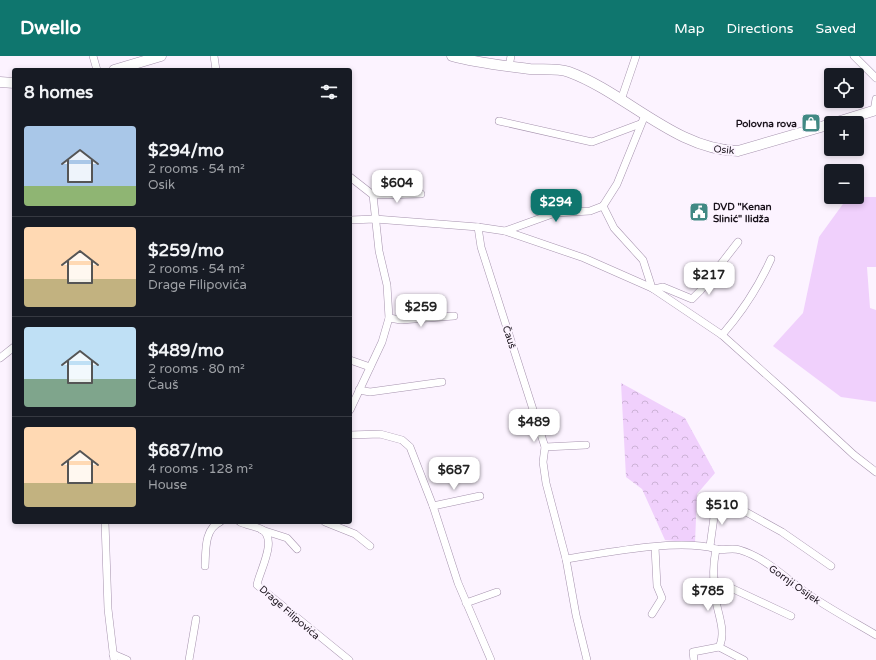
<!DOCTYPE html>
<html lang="en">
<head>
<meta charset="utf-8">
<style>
	body { margin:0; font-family:"Varela Round",sans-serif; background:#20242c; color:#f1f3f6; height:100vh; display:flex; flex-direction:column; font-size:15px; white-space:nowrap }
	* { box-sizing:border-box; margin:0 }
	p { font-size:13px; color:#9ea1a6 }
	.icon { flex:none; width:22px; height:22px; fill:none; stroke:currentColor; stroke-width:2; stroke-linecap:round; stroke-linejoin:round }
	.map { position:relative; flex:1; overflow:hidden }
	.drawer { position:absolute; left:12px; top:12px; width:340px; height:456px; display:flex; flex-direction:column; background:#171b24; border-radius:4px; box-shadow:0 2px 6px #0003 }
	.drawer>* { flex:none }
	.tools { position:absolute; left:824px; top:12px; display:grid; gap:8px }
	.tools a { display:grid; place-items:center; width:40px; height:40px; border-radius:4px; background:#171b24; box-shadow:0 2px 6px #0003; font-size:20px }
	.price { position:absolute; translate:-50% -34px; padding:0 9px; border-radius:8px; background:#fff; color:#222; font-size:13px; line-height:26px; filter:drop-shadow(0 1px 2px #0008) }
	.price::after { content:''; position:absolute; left:50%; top:24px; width:12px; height:9px; margin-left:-6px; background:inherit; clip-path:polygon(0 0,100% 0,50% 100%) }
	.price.on { background:#0f766e; color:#fff }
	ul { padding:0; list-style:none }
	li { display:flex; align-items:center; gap:12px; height:100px; padding:0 12px }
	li+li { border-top:1px solid #363941 }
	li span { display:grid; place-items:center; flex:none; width:112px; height:80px; border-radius:4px; color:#555 }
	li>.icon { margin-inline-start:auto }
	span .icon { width:48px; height:48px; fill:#fffc; stroke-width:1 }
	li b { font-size:17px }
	h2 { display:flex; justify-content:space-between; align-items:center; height:48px; padding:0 12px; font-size:17px }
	header { display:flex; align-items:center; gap:24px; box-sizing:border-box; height:56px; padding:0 20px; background:#0f766e; color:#fff }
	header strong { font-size:19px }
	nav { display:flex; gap:22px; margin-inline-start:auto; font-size:14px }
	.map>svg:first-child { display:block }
</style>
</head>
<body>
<header>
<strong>Dwello</strong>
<nav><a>Map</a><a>Directions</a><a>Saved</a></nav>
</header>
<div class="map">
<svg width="876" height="604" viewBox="0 0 876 604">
	<defs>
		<pattern id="forest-crowns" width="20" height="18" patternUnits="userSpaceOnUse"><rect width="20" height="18" fill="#f0d0fc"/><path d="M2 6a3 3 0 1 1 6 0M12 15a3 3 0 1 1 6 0" fill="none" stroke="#cdb2d7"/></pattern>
	</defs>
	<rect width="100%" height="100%" fill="#fcf3ff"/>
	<polygon fill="#f0d0fc" points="848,141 876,141 876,211 867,211 870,252 876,254 876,346 841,341 773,290 803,257 819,181"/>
	<polygon fill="url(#forest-crowns)" points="621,327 685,362 715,417 697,438 695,487 665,484 642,433 626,421"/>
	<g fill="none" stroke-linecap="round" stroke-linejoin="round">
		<g stroke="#a693ae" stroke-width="8">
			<g id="street">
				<polyline points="93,0 97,14"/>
				<polyline points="214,0 216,14"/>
				<polyline points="854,0 876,22"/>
				<polyline points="509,10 511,0"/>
				<polyline points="621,44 636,0"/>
				<polyline points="874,55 876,43"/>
				<polyline points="645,59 617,128 603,150 614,172 643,204 652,232"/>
				<polyline points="499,65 592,86 640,68"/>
				<polyline points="350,121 373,139 379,195 387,229 389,262 382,286 350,354"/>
				<polyline points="373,139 421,138"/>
				<polyline points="350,164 375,163 478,171 505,175 584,202 652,232 722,279 788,338 854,399 876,416"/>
				<polyline points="478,171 481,191 545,391 543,406 546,427 566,503 576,559 587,604"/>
				<polyline points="505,175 555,157 590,155 603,150"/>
				<polyline points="654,233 663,231 692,243 700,235 738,186"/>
				<polyline points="389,262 401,264 454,260"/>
				<path d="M 722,279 C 742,256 758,232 771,203"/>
				<polyline points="0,302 14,291"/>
				<polyline points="350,304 370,311"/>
				<polyline points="359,334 370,336 442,326"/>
				<polyline points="350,379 380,378 402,384 410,391 433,450 458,527 491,604"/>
				<polyline points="545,391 586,389"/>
				<polyline points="433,450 480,440"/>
				<polyline points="105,466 108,553 114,604"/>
				<path d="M 240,466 C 246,469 254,470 261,473 C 279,482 259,516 257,529 L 349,604"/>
				<polyline points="325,466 355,478 370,490"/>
				<polyline points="262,474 287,482 297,493"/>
				<polyline points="710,490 715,454 728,446 782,476 831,510"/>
				<path d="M 716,493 C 713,508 713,525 715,540 C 717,556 727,576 719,591"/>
				<path d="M 566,503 C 606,497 679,482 716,493 C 724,495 732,491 740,494 C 767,502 788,525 811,540 C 832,554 854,566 876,579"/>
				<path d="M 205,510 C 206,495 204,473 220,466"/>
				<polyline points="714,524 791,560"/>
				<polyline points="466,547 497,536"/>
				<polyline points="652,558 662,542 657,530 655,491"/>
				<polyline points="113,598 127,604"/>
				<polyline points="189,604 196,563"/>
				<polyline points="694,604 693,596 719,591 744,604"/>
			</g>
		</g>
		<g stroke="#a693ae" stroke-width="11">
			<g id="secondary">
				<path d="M 452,0 C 477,7 505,10 530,13 C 542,14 558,12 569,16 C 626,37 676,94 738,95 L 831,68"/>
				<polyline points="114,14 161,0"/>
				<polyline points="0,26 14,27"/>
				<polyline points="834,67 876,54"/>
			</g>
		</g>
		<use href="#street" stroke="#fff" stroke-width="7"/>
		<use href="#secondary" stroke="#fff" stroke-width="10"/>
	</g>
	<defs>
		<g id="shop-square" transform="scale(1)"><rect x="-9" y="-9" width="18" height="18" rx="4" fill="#418984" stroke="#fcf3ff"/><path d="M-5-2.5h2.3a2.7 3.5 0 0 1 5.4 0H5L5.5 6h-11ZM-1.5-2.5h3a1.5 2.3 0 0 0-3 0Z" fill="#fff"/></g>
		<g id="civic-square" transform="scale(1)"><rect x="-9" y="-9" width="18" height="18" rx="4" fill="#418984" stroke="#fcf3ff"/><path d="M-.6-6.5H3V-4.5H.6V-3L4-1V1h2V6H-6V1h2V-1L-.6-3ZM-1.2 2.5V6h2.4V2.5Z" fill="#fff"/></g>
	</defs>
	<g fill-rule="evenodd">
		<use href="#shop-square" x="811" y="67"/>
		<use href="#civic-square" x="699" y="156"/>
	</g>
	<g text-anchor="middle" stroke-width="4" stroke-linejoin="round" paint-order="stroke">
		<g font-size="10" font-weight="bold" fill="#19121b" stroke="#fcf3ff" text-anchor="end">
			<text x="797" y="71">Polovna rova</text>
			<text x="713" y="154" text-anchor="start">DVD "Kenan<tspan x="713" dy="12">Slinić" Ilidža</tspan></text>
		</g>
		<g font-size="10" fill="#19121b" stroke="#fcf3ff">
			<text transform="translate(724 93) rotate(6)" y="4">Osik</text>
			<text transform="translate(510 281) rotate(72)" y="4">Čauš</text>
			<text transform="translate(795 528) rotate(35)" y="4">Gornji Osijek</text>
			<text transform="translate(290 556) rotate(41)" y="4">Drage Filipovića</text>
		</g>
	</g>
</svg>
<div class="tools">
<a><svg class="icon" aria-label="locate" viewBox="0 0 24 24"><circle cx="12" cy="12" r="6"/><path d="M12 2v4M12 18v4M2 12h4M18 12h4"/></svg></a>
<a>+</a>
<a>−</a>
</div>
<b class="price" style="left:397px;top:148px">$604</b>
<b class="price on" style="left:556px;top:167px">$294</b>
<b class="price" style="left:709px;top:240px">$217</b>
<b class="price" style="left:421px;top:272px">$259</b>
<b class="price" style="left:534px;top:387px">$489</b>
<b class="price" style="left:454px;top:435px">$687</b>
<b class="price" style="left:722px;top:470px">$510</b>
<b class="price" style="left:708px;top:556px">$785</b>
<section class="drawer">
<h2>8 homes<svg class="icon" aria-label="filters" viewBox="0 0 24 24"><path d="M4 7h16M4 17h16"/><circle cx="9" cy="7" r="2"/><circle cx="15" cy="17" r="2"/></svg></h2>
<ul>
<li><span style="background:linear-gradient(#a9c7e8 75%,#8fb573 0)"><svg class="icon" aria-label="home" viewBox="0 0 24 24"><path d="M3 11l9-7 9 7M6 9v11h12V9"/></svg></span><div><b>$294/mo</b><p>2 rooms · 54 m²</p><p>Osik</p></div></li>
<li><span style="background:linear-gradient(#ffd9b3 65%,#c2b280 0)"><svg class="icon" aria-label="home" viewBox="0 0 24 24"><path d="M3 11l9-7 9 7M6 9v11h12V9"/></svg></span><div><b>$259/mo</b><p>2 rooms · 54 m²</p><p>Drage Filipovića</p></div></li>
<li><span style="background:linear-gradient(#bfe0f5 65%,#7fa58c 0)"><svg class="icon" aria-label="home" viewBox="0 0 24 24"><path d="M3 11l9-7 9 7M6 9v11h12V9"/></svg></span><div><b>$489/mo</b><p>2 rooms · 80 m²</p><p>Čauš</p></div></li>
<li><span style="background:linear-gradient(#ffd9b3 70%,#c2b280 0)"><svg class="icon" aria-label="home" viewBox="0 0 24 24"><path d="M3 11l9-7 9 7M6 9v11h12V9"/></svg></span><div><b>$687/mo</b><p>4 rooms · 128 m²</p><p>House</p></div></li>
</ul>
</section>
</div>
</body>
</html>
